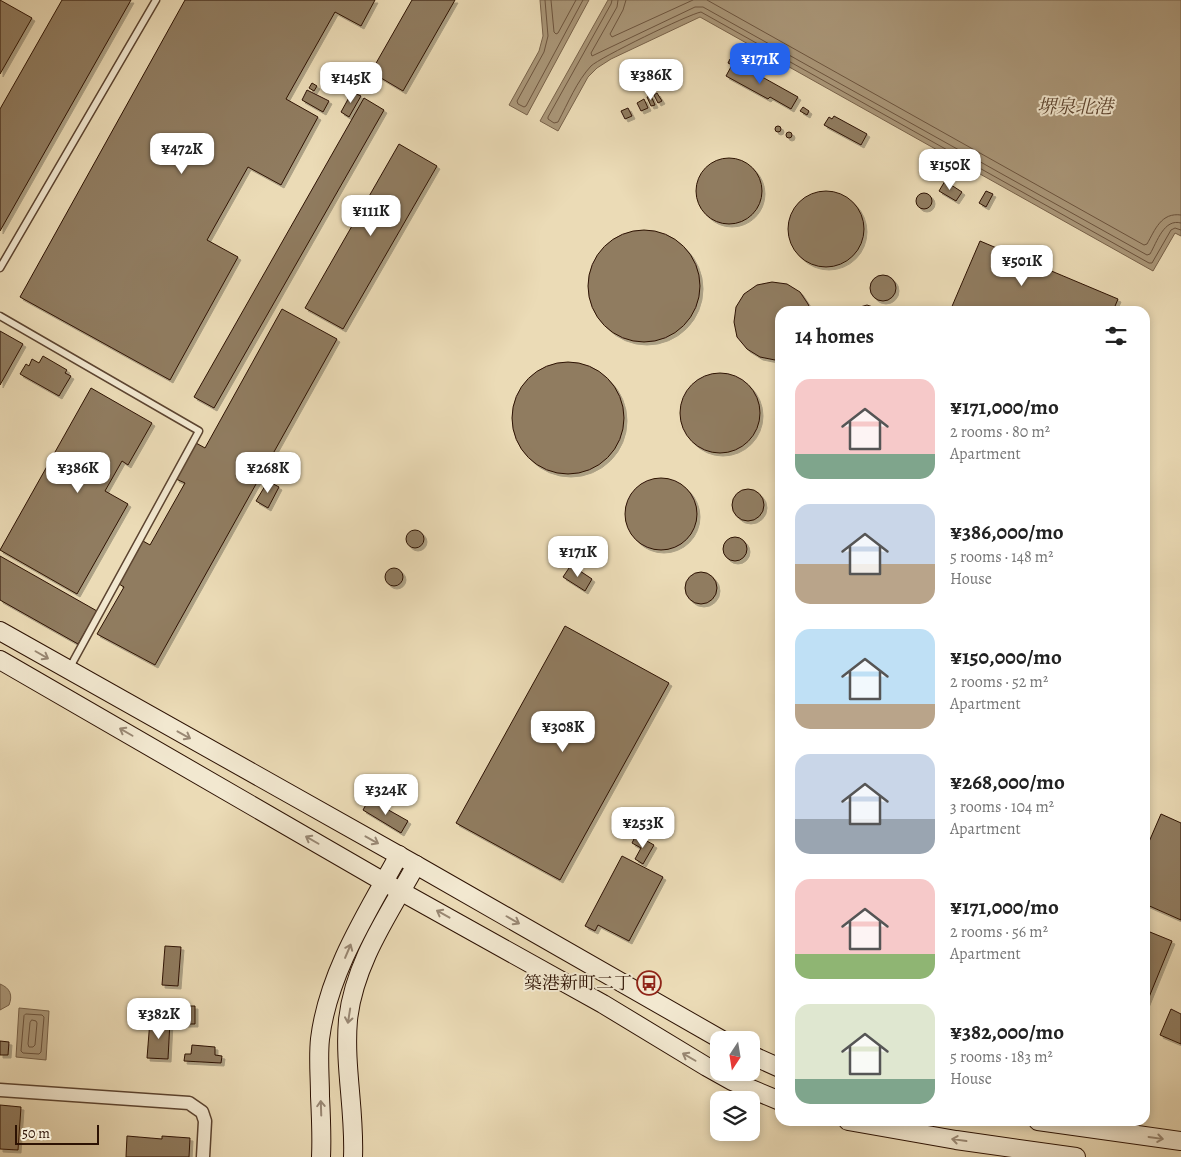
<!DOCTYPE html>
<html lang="en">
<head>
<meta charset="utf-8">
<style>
	body { margin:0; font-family:Alegreya,"Noto Serif JP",serif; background:#f2f2f2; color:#222; height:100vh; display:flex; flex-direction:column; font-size:19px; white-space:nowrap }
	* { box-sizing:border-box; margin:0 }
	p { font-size:16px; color:#767676 }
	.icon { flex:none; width:28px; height:28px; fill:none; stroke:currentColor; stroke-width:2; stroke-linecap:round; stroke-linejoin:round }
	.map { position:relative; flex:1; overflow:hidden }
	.details { position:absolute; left:775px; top:306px; width:375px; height:820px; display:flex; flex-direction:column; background:#fff; border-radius:15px; box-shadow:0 2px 8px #0003 }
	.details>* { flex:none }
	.needle { width:32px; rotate:192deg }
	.controls { position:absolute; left:710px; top:1031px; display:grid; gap:10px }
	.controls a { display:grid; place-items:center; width:50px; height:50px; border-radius:10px; background:#fff; box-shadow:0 2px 8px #0003; font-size:25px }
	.scale { position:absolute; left:15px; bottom:12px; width:84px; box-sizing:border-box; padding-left:5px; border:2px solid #2d1203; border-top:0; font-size:14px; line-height:18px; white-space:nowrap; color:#2d1203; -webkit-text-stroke:4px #f2e8d0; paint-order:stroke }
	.price { position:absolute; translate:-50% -42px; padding:0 11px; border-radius:10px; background:#fff; color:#222; font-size:16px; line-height:32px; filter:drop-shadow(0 1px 2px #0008) }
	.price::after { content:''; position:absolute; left:50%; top:30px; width:15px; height:11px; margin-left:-8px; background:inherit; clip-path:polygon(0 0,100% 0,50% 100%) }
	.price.active { background:#2563eb; color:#fff }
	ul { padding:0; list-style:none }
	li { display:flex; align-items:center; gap:15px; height:125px; padding:0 20px }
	li span { display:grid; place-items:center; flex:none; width:140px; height:100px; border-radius:15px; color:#555 }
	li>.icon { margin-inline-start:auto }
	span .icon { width:60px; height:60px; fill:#fffc; stroke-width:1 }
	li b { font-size:21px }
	h2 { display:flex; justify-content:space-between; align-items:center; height:60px; padding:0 20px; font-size:21px }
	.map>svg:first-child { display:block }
</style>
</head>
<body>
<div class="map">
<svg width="1181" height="1157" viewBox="0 0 1181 1157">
	<defs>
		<filter id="shadow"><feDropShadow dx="3" dy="3" stdDeviation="0" flood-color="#0004"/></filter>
	</defs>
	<rect width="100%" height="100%" fill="#ebdbb6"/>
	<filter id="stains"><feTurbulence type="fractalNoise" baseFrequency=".004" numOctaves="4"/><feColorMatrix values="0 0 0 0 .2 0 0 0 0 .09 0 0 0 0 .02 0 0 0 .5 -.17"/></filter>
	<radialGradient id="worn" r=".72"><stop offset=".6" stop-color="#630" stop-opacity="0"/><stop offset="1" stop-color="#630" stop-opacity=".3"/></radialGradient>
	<g fill="#aa9779" stroke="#78624a">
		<polygon points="540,0 589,0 527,115 509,105 539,51 543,36"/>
		<polygon points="608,0 1181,0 1181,236 1175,233 1153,271 700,17 611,59 597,68 588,77 558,131 540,121"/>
		<path d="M 0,984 C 10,988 13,995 9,1005 L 0,1010 Z"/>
		<polygon points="19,1008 49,1011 46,1060 16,1057"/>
	</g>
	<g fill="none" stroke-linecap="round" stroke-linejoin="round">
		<g stroke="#6c543e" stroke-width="1">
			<polyline points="545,0 548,36 544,52 517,101 518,104 524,107 526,106 583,0"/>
			<polyline points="551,0 554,32 556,34 558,33 576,0"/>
			<path d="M 612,0 L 611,4 L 548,117 L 548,119 L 554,123 L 558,122 C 568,103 577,81 591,66 C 599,58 689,14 701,12 L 1149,263 L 1152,263 L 1171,230 L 1175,228 L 1181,230"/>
			<path d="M 618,0 L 617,7 L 591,53 L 592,56 L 695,7 L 703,7 L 1147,255 L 1150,254 C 1157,242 1164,218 1181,223"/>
			<polyline points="626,0 623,10 610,34 612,37 693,0"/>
			<path d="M 707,0 L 1144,245 L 1147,244 C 1155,230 1161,212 1181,215"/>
			<polygon points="26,1014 42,1015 44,1017 41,1052 39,1054 23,1053 21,1051 24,1016"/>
			<polygon points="32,1020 36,1021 37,1023 35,1045 33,1047 29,1047 28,1044 30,1023"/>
		</g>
	</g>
	<g fill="#907b60" stroke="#2d1203" filter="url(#shadow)">
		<polygon points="0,0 32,18 0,74"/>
		<polygon points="62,0 131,0 0,231 0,109"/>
		<polygon points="185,0 375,0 361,26 335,12 286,99 318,117 281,185 248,167 207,240 238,257 170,380 20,297"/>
		<polygon points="412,0 455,0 403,91 371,72"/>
		<polygon points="730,59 798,97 791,109 770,97 768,99 726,76 732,65 728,63"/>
		<polygon points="312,83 317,86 314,91 309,88"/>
		<polygon points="307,90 329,101 323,112 302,100"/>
		<polygon points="352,92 361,96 349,117 341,112"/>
		<polygon points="657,93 662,101 658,103 654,95"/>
		<polygon points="651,96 655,105 651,106 647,97"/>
		<polygon points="364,98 384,110 214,408 194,397"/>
		<polygon points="644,99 648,108 641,111 637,103"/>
		<polygon points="803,107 809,111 807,115 800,111"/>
		<polygon points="628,108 632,116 625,119 621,111"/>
		<polygon points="834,116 867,134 861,145 824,125 829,117 832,119"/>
		<circle cx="778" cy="129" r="3"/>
		<circle cx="789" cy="135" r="3"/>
		<polygon points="399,144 437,166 343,329 305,308"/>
		<circle cx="729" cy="191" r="33"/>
		<polygon points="945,181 962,192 956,201 939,191"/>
		<circle cx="826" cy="229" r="38"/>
		<polygon points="986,191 993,194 986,207 979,203"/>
		<circle cx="924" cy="201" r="8"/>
		<circle cx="644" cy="286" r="56"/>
		<polygon points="980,241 1118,299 1113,311 950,311"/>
		<circle cx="883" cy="288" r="13"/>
		<polygon points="772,282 787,284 800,292 808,304 811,311 780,311 780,359 775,360 760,357 747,349 737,337 734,322 736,307 744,294 757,285"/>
		<polygon points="867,305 873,307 878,311 855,311 860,307"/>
		<polygon points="282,309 337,339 155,665 97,634 124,587 119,584 143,541 150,545 185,483 176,479 196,443 205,448"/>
		<polygon points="0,331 23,344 0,385"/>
		<polygon points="43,356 67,370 65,373 71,376 59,396 20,374 26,364 29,366 32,359 39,363"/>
		<circle cx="568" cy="418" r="56"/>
		<circle cx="720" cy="413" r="40"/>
		<polygon points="91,388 152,423 128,465 122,461 105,491 128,504 77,594 0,550"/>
		<circle cx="661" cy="514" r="36"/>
		<polygon points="268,481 279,487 268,508 256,501"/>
		<circle cx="748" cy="505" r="16"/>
		<circle cx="415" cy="539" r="9"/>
		<circle cx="735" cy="549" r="12"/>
		<polygon points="0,556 97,611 78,644 0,600"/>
		<polygon points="571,565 592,579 585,591 563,577"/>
		<circle cx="394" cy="577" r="9"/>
		<circle cx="701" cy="588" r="16"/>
		<polygon points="565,626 669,683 560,880 456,823"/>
		<polygon points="369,799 408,821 401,833 363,810"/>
		<polygon points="1161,814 1181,823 1181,920 1145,904 1145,851"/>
		<polygon points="636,835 654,845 643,864 635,859 641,848 632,843"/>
		<polygon points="622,856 663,877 629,941 598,925 595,931 585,926"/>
		<polygon points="1145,930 1172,941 1145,1007"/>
		<polygon points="165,946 181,947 178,986 162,985"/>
		<polygon points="185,1006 195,1006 195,1024 184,1024"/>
		<polygon points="1171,1009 1181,1014 1181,1044 1160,1035"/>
		<polygon points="150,1020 170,1021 168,1059 147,1058"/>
		<polygon points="0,1041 9,1042 8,1055 0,1055"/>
		<polygon points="192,1045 215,1047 215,1055 222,1056 221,1063 184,1061 185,1054 191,1054"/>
		<polygon points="0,1105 21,1107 18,1150 0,1149"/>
		<polygon points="127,1136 162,1139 162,1136 190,1138 189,1157 126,1157"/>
	</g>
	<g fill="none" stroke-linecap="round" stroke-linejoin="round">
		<g stroke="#5c4430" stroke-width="9">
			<g id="lane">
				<polyline points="0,268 156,0"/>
				<polyline points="0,316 199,431 69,669"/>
			</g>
		</g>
		<g stroke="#5c4430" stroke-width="15">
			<polyline id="street" points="0,1090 189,1103 202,1112 205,1121 203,1157"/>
		</g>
		<g stroke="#2d1203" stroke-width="20">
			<g id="secondary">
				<polyline points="0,631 416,865 722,1040"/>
				<polyline points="0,660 384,882 603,1004 707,1067 732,1081 780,1101"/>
				<polyline points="751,1055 780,1068"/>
				<polyline points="848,1121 956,1140 1076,1157"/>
				<polyline points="1038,1121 1181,1141"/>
				<path d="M 321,1157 C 322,1137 321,1116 320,1096 C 320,1077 318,1058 320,1039 C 328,973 367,913 399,855"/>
				<path d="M 353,1157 C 355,1111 344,1066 348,1020 C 354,963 389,914 416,865"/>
			</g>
		</g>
		<use href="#lane" stroke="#f2e8d0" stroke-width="6"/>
		<use href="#street" stroke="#f2e8d0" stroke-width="12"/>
		<use href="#secondary" stroke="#f2e8d0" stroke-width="18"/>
	</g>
	<defs><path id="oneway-shaft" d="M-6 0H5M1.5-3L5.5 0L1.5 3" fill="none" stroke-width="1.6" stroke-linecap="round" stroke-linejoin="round" transform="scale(1.25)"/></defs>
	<g stroke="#998874">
		<use href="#oneway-shaft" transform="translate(42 655) rotate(30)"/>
		<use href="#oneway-shaft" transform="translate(126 732) rotate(-150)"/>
		<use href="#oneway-shaft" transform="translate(184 735) rotate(29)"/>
		<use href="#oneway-shaft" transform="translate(312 840) rotate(-150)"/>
		<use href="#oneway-shaft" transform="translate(372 840) rotate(29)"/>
		<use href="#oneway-shaft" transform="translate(443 914) rotate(-151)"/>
		<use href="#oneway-shaft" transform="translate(513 920) rotate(30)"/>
		<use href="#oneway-shaft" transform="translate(348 951) rotate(-67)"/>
		<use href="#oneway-shaft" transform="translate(349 1016) rotate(99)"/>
		<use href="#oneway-shaft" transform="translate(689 1057) rotate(-150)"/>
		<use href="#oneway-shaft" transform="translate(321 1108) rotate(-92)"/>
		<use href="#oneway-shaft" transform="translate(1156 1138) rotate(8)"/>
		<use href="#oneway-shaft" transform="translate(959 1140) rotate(-172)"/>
	</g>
	<defs>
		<g id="bus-ring" transform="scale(1.25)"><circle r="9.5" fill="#f2e8d0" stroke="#8f2418" stroke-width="1.5"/><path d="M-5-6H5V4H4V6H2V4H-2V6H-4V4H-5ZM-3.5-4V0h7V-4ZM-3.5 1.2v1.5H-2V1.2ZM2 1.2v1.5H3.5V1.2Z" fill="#8f2418"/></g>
	</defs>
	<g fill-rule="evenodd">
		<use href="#bus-ring" x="649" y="983"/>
	</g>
	<g text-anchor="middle" stroke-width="4" stroke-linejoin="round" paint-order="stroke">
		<g font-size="18" fill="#2d1203" stroke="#f2e8d0" text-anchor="end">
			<text x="632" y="989">築港新町二丁</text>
		</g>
		<g font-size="19" font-style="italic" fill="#5f4732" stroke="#f2e8d0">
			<text x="1075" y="113">堺泉北港</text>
		</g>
	</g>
	<rect width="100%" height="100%" filter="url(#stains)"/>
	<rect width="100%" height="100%" fill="url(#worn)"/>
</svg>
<div class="controls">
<a><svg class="needle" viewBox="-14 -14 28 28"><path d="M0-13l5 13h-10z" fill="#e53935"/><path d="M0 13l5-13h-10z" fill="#767676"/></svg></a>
<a><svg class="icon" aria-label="layers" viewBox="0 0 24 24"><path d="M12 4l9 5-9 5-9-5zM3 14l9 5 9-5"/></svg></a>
</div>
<div class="scale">50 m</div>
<b class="price active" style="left:760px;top:85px">¥171K</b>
<b class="price" style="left:651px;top:101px">¥386K</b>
<b class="price" style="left:351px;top:104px">¥145K</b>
<b class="price" style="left:182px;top:175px">¥472K</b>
<b class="price" style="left:950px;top:191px">¥150K</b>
<b class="price" style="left:371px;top:237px">¥111K</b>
<b class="price" style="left:1022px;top:287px">¥501K</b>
<b class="price" style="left:78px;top:494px">¥386K</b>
<b class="price" style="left:268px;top:494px">¥268K</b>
<b class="price" style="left:578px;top:578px">¥171K</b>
<b class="price" style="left:563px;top:753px">¥308K</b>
<b class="price" style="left:386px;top:816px">¥324K</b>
<b class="price" style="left:643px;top:849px">¥253K</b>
<b class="price" style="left:159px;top:1040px">¥382K</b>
<section class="details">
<h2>14 homes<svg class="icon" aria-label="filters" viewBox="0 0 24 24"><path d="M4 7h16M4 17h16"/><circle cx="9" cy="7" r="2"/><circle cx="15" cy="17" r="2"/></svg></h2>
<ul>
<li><span style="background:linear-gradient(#f6c9c9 75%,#7fa58c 0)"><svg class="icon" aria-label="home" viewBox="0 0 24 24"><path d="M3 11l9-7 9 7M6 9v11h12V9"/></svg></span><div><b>¥171,000/mo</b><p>2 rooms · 80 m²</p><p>Apartment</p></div></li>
<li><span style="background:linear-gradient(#c9d6e8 60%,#b9a48a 0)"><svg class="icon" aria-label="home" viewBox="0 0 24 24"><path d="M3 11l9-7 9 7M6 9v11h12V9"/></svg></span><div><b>¥386,000/mo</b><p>5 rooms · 148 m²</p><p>House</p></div></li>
<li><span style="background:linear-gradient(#bfe0f5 75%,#b9a48a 0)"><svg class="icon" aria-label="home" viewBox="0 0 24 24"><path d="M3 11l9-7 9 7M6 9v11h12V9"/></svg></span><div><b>¥150,000/mo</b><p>2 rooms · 52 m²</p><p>Apartment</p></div></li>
<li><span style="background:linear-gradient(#c9d6e8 65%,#9aa5b1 0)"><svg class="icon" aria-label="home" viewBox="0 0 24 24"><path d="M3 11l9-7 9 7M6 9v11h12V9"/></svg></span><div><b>¥268,000/mo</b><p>3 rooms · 104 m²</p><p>Apartment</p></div></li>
<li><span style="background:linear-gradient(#f6c9c9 75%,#8fb573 0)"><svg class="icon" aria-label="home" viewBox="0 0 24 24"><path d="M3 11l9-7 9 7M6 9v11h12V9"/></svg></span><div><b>¥171,000/mo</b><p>2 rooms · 56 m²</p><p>Apartment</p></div></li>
<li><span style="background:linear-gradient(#dfe7d0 75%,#7fa58c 0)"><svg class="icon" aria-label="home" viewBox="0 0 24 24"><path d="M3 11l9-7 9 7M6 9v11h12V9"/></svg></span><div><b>¥382,000/mo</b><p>5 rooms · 183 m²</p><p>House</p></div></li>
</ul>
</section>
</div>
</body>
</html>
